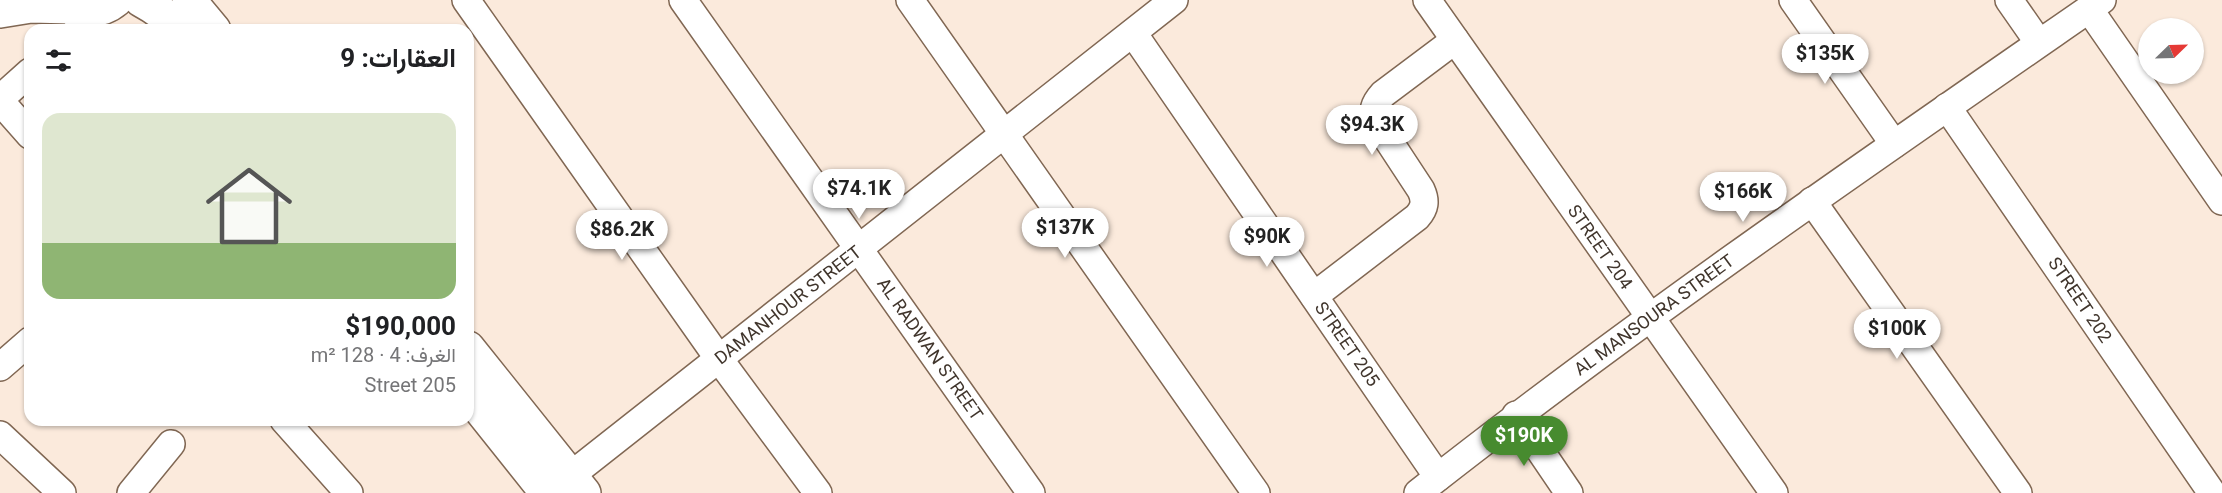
<!DOCTYPE html>
<html lang="ar">
<head>
<meta charset="utf-8">
<style>
	body { margin:0; font-family:Roboto,Vazirmatn,sans-serif; background:#f6f6f6; color:#202124; direction:rtl; height:100vh; display:flex; flex-direction:column; font-size:22px; white-space:nowrap }
	* { box-sizing:border-box; margin:0 }
	p { font-size:20px; color:#757577 }
	.icon { flex:none; width:33px; height:33px; fill:none; stroke:currentColor; stroke-width:2; stroke-linecap:round; stroke-linejoin:round }
	.map { position:relative; flex:1; overflow:hidden; direction:ltr }
	.sheet { position:absolute; left:24px; top:24px; width:450px; height:402px; display:flex; flex-direction:column; background:#fff; border-radius:18px; box-shadow:0 2px 4px #0004; direction:rtl }
	.sheet>* { flex:none }
	.needle { width:39px; rotate:67deg }
	.controls { position:absolute; left:2138px; top:18px; display:grid; gap:12px }
	.controls a { display:grid; place-items:center; width:66px; height:66px; border-radius:50%; background:#fff; box-shadow:0 2px 4px #0004; font-size:30px }
	.price { position:absolute; translate:-50% -51px; padding:0 14px; border-radius:21px; background:#fff; color:#222; font-size:20px; line-height:39px; filter:drop-shadow(0 2px 3px #0008) }
	.price::after { content:''; position:absolute; left:50%; top:36px; width:18px; height:14px; margin-left:-9px; background:inherit; clip-path:polygon(0 0,100% 0,50% 100%) }
	.price.current { background:#478b2f; color:#fff }
	ul { padding:0; list-style:none }
	li { display:grid; align-content:center; gap:12px; height:318px; padding:0 18px }
	li+li { border-top:2px solid #e0e0e0 }
	li span { display:grid; place-items:center; height:186px; border-radius:18px; color:#555 }
	li>.icon { margin-inline-start:auto }
	span .icon { width:108px; height:108px; fill:#fffc; stroke-width:1 }
	li b { font-size:26px }
	h2 { display:flex; justify-content:space-between; align-items:center; height:72px; padding:0 18px; font-size:26px }
	.map>svg:first-child { display:block }
</style>
</head>
<body>
<div class="map">
<svg width="2222" height="493" viewBox="0 0 2222 493">
	<rect width="100%" height="100%" fill="#fbeadc"/>
	<g fill="none" stroke-linecap="round" stroke-linejoin="round">
		<g stroke="#806753" stroke-width="30">
			<g id="minor">
				<polyline points="466,0 719,359 818,493"/>
				<polyline points="683,0 1031,493"/>
				<polyline points="910,0 1256,493"/>
				<polyline points="1427,0 1774,493"/>
				<polyline points="1793,0 1894,144"/>
				<polyline points="2009,0 2039,43"/>
				<polyline points="2089,9 2222,201"/>
				<polyline points="77,30 101,9"/>
				<polyline points="1133,33 1438,477"/>
				<polyline points="0,99 30,72"/>
				<polyline points="0,101 30,135"/>
				<polyline points="1947,107 2212,493"/>
				<polyline points="1812,201 2018,493"/>
				<path d="M 1314,296 L 1417,217 C 1425,208 1426,201 1421,190 L 1377,123 C 1372,110 1374,104 1383,94 L 1455,40"/>
				<polyline points="0,367 30,341"/>
				<polyline points="1516,415 1569,493"/>
				<polyline points="284,420 349,493"/>
				<polyline points="0,435 62,493"/>
				<polyline points="570,476 1174,0"/>
				<polyline points="131,493 171,444"/>
				<path d="M 1418,493 C 1639,319 1871,160 2102,0"/>
			</g>
		</g>
		<g stroke="#806753" stroke-width="36">
			<g id="tertiary">
				<path d="M 58,0 C 77,11 98,15 116,0"/>
				<path d="M 141,0 C 156,8 168,16 179,30"/>
				<polyline points="189,0 214,30"/>
				<polyline points="0,11 31,6 71,7"/>
				<polyline points="468,348 584,493"/>
				<polyline points="468,394 547,493"/>
			</g>
		</g>
		<use href="#minor" stroke="#fff" stroke-width="27"/>
		<use href="#tertiary" stroke="#fff" stroke-width="33"/>
	</g>
	<g text-anchor="middle" stroke-width="6" stroke-linejoin="round" paint-order="stroke">
		<g font-size="18" fill="#40352c" stroke="#fff">
			<text transform="translate(1600 247) rotate(55)" y="6">STREET 204</text>
			<text transform="translate(2080 300) rotate(56)" y="6">STREET 202</text>
			<text transform="translate(788 305) rotate(-38)" y="6">DAMANHOUR STREET</text>
			<text transform="translate(1654 315) rotate(-36)" y="6">AL MANSOURA STREET</text>
			<text transform="translate(1347 344) rotate(55)" y="6">STREET 205</text>
			<text transform="translate(930 349) rotate(55)" y="6">AL RADWAN STREET</text>
		</g>
	</g>
</svg>
<div class="controls">
<a><svg class="needle" viewBox="-14 -14 28 28"><path d="M0-13l5 13h-10z" fill="#e53935"/><path d="M0 13l5-13h-10z" fill="#757577"/></svg></a>
</div>
<b class="price" style="left:1825px;top:85px">$135K</b>
<b class="price" style="left:1372px;top:156px">$94.3K</b>
<b class="price" style="left:859px;top:220px">$74.1K</b>
<b class="price" style="left:1743px;top:223px">$166K</b>
<b class="price" style="left:1065px;top:259px">$137K</b>
<b class="price" style="left:622px;top:261px">$86.2K</b>
<b class="price" style="left:1267px;top:268px">$90K</b>
<b class="price" style="left:1897px;top:360px">$100K</b>
<b class="price current" style="left:1524px;top:467px">$190K</b>
<section class="sheet">
<h2>العقارات: 9<svg class="icon" aria-label="filters" viewBox="0 0 24 24"><path d="M4 7h16M4 17h16"/><circle cx="9" cy="7" r="2"/><circle cx="15" cy="17" r="2"/></svg></h2>
<ul>
<li><span style="background:linear-gradient(#dfe7d0 70%,#8fb573 0)"><svg class="icon" aria-label="home" viewBox="0 0 24 24"><path d="M3 11l9-7 9 7M6 9v11h12V9"/></svg></span><div><b>$190,000</b><p>الغرف: 4 · 128 m²</p><p>Street 205</p></div></li>
</ul>
</section>
</div>
</body>
</html>
